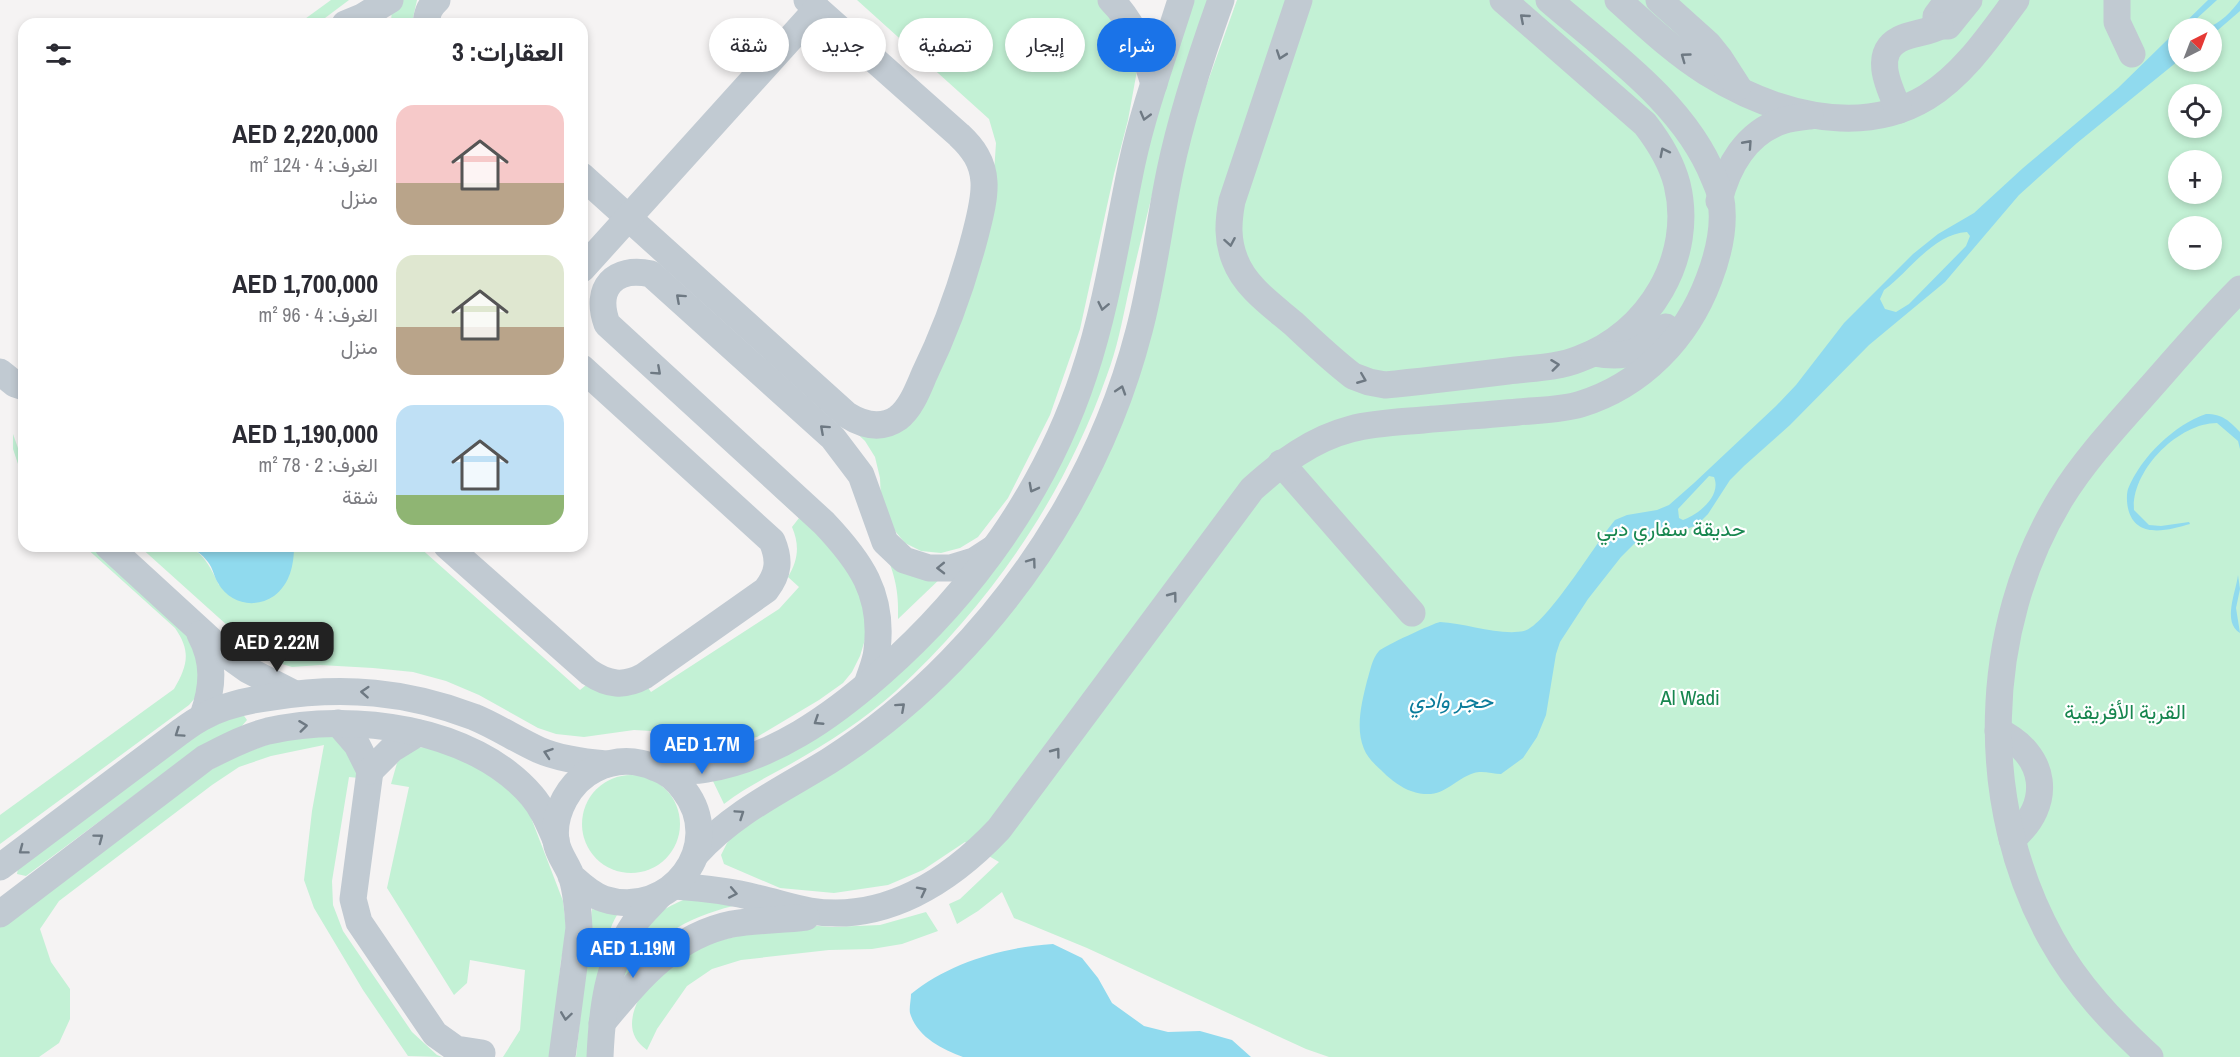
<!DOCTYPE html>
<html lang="ar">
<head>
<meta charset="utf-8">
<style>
	body { margin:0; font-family:"Archivo Narrow",Vazirmatn,sans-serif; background:#f2f2f3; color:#2b2b33; direction:rtl; height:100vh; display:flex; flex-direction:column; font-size:22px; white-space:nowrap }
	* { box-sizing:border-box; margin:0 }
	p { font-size:20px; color:#7c7c81 }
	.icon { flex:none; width:33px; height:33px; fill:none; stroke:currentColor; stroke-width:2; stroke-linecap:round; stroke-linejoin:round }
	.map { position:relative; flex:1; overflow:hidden; direction:ltr }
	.details { position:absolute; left:18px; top:18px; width:570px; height:534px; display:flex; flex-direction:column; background:#fff; border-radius:18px; box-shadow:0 3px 9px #0003; direction:rtl }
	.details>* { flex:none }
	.banner { position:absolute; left:606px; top:18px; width:570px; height:54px; direction:rtl; display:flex; gap:12px }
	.needle { width:39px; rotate:42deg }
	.controls { position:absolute; left:2168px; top:18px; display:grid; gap:12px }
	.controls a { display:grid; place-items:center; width:54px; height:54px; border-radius:50%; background:#fff; box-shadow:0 3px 9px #0003; font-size:30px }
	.price { position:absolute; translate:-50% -51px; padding:0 14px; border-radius:12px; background:#1a73e8; color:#fff; font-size:20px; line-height:39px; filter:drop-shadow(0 2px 3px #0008) }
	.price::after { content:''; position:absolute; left:50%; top:36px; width:18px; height:14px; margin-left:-9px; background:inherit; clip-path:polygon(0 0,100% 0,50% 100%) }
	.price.current { background:#222; color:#fff }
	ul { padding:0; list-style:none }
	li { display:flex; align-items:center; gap:18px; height:150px; padding:0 24px }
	li span { display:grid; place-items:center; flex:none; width:168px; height:120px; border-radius:18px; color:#555 }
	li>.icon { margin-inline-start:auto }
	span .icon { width:72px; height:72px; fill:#fffc; stroke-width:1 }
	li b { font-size:26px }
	h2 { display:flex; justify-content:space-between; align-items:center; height:72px; padding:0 24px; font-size:26px }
	.chip { padding:0 21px; border-radius:27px; background:#fff; box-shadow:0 3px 9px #0003; font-size:21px; line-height:54px }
	.chip.current { background:#1a73e8; color:#fff }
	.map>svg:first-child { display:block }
</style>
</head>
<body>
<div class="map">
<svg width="2240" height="1057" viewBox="0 0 2240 1057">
	<rect width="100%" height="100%" fill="#f5f3f3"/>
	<g fill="#c3f1d5" fill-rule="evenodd">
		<polygon points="331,0 349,0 317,24 298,24"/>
		<polygon points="396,0 417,0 413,18 416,24 391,24 392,4"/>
		<polygon points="857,0 1103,0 1138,65 1128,120 1114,174 1080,329 1050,415 1008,498 978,537 960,548 941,553 921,551 905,543 890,525 881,500 880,478 875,457 865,441 846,423 901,416 993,187 996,143 989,119"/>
		<path d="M 1190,0 L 1208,0 C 1193,52 1176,103 1162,156 C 1150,202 1139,248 1128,294 C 1122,322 1117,349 1107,375 C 1064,497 991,603 896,691 C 864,720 825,745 787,766 C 765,778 743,789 724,804 L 711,777 L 833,717 L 1042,485 Z"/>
		<path d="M 1237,0 L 2240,0 L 2240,1057 L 1329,1057 L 1306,1049 L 1087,948 L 1014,918 L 1002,892 L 978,911 L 957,924 L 949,904 L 960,899 L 999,862 L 965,842 L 923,870 L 888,885 L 834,893 L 780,888 L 724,864 L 721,855 L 727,843 L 742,825 L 843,764 L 1067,528 L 1193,123 ZM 2178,28 L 2211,28 L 2211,62 L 2178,62 ZM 2178,94 L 2211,94 L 2211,128 L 2178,128 ZM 2178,160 L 2211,160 L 2211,194 L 2178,194 ZM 2178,226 L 2211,226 L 2211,260 L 2178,260 Z"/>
		<polygon points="13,434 24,465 24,482 13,449"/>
		<path d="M 784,487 L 865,571 L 867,633 L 860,656 L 852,672 L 843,683 L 819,700 L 757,737 L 726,743 L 695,742 L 651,731 L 634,730 L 584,737 L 556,734 L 538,728 L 479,695 L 446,681 L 413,672 L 373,668 L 320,665 L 292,667 L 272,661 L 248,644 L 139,546 C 187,546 197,537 219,585 L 294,550 L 294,546 L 418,546 L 580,690 L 591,681 L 642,679 L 651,692 L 779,609 L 799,587 L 788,577 C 798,560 800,546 792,527 L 799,518 L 775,496 Z"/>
		<path d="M 84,546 L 95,546 L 197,642 L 201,691 L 189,705 L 0,844 L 0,815 L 174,689 C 188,665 191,651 175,628 Z"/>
		<path d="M 884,549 L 944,575 L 898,619 C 899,591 895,575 884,549 Z"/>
		<polygon points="242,713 247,720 241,727 190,754 26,876 17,874 19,863 179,742"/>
		<polygon points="345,735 359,778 349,777 332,881 333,905 343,931 412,1032 437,1055 442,1057 408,1056 363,990 314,908 304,880 312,811 324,745 271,756 239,767 212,785 59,901 40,929 51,962 70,989 70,1019 59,1043 39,1057 0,1057 0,926 200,776 236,756 286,738"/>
		<polygon points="450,746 525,802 563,901 567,935 561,960 552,1049 549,1057 503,1057 520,1030 525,970 470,960 467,983 454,995 387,888 409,787 391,784 397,763 410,748"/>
		<circle cx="631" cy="824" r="49"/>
		<path d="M 697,894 L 733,906 C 685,918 652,938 625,979 C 624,960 635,936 648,922 C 660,909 681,901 697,894 Z"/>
		<path d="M 592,909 L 617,915 C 598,946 596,1019 592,1057 L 576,1057 Z"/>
		<path d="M 926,912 L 938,931 L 902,944 L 872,949 L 829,950 L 741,960 L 712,969 L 687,986 L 657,1029 L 647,1050 C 609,1024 653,978 671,952 L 789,924 L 833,927 L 880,925 Z"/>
	</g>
	<g fill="#90daee" fill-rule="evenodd">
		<path d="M 2208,0 L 2217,0 L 2194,21 L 2195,28 L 2178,28 L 2178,61 L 2077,143 L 2019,195 L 1945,282 L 1869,345 L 1790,425 L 1744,466 L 1730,480 L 1708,514 L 1697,525 L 1682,531 L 1646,537 L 1634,544 L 1621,557 L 1588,599 L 1560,642 L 1556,654 L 1546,715 L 1537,737 L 1523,758 L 1501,774 C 1493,774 1482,770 1474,773 C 1450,781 1443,802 1411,791 C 1402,788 1391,780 1384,773 C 1377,766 1368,759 1364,749 C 1355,728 1362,701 1367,681 C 1370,672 1372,658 1379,651 C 1382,647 1434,623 1440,622 C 1465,623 1500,636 1524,631 C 1546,626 1597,541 1615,520 L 1627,515 L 1657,510 L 1669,505 L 1694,483 L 1776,406 L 1796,385 L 1844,323 L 1913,254 L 1938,234 L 1974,213 L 2023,168 L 2118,88 ZM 1967,232 L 1970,236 L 1966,246 L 1909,304 L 1896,312 L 1885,309 L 1880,299 L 1884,290 C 1910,271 1933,234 1967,232 ZM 1709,476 L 1714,477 C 1722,496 1698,515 1683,520 L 1679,518 L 1678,509 Z"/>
		<path d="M 2240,0 L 2240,11 L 2211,36 L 2211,28 L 2206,28 C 2220,24 2232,11 2240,0 Z"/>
		<path d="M 2206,414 C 2223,414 2229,421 2240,432 L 2240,449 L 2238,441 L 2217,423 C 2178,423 2131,471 2134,510 L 2149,525 L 2161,526 L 2189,522 L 2190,524 C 2169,530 2138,539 2129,512 C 2127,506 2126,496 2128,489 C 2141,457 2174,425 2206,414 Z"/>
		<path d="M 186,546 L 294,546 C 294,565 290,584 274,596 C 255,609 230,604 218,583 C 214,577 213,568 208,562 C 202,554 195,549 186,546 Z"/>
		<path d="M 2238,575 L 2240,589 L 2236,608 L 2240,633 C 2222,622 2236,592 2238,575 Z"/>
		<path d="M 1053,944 L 1082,958 L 1098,978 L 1112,1003 L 1144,1026 L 1168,1032 L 1200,1031 L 1232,1040 L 1251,1057 L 963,1057 C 942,1049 917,1037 910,1013 C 909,1008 911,1000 911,994 C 949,963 1004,947 1053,944 Z"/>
	</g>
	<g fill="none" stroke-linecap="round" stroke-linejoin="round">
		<g stroke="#c1cad2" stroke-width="27">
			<path d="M 1111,0 C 1134,23 1145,53 1154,84"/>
			<path d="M 1299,0 L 1232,201 C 1228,222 1227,240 1235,260 C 1245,287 1273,306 1294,324 C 1313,342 1332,360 1353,376 L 1369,382 L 1385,385 C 1426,381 1467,376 1508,371 C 1531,368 1557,368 1579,359 C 1649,334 1695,257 1677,184 C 1671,161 1659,142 1645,124 L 1503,0"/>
			<path d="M 1618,0 C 1646,25 1674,52 1706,72 C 1770,112 1858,139 1927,97 C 1964,74 1990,35 2016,0"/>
			<polyline points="1659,0 1708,44 1720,59 1738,87"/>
			<polyline points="1948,0 1936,16 1936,20 1940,26 1948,26 1969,0"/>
			<polyline points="2117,0 2117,22 2132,54"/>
			<polyline points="345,24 362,17 390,0"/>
			<path d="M 426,24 C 427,14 429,7 437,0"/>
			<path d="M 1899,110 C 1890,89 1871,54 1900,39 C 1913,33 1927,33 1940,26"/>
			<path d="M 582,176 L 847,415 C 863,425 881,430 898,418 C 911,408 918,389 924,375 C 946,330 962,285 975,236 C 979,220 985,199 984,182 C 983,162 973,148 959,135 L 807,0"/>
			<path d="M 1719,201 C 1727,167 1746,133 1782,121 C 1791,118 1801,117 1810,116"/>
			<polyline points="582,269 817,9"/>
			<path d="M 1594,353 C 1627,359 1644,353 1666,327"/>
			<polyline points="0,372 15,384 24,387"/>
			<polyline points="1281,463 1412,613"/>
			<polyline points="108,546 227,655 248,670 293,693"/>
			<path d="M 447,546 L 589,672 C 608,685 624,687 644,676 L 766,590 C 779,573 780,560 772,541 L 582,368"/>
			<path d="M 200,634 C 215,662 213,687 203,716"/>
			<path d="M 867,685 C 870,674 876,662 877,650 C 884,594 860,561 824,523 L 607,324 C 594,288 614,266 651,274 L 833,438 L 861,475 L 885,542 L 904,560 L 929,568 L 951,568 L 974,561 L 994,548"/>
			<polyline points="338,723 357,745 370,771 353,899 359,922 435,1034 456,1049 482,1053"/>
			<path d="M 1998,731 C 2047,754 2054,804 2012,839"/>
			<path d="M 662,770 C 677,770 693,772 707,769 C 773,758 831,717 881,673 C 972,593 1046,490 1084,374 C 1107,305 1117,234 1132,163 C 1144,108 1164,54 1181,0"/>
			<polyline points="370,771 392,749 418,733"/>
			<path d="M 696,854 C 734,812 782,790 829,761 C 873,733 915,698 951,661 C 1040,570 1107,455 1139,331 C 1153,279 1159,224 1170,171 C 1182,113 1201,56 1221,0"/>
			<path d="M 0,867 L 180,732 C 187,727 195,721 203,717 C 224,705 249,700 272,697 C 344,686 406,691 474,717 C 496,726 517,740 539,750 C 560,759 583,762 606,764"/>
			<path d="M 675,886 C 703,888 730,891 757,898 C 775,902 792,908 810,911 C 885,923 950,881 999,829 L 1252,489 C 1281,463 1312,439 1351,429 C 1374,423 1400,422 1423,420 C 1455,417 1487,415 1518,412 C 1539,410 1562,410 1581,404 C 1642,385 1687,338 1709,279 C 1719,253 1726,222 1720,194 C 1719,189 1716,183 1714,178 C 1685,104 1608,51 1549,0"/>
			<path d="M 0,914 L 205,758 C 225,748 245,737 268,731 C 351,712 473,727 532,796 C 543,809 549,824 556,840"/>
			<path d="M 602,1023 C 638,980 673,936 732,924 C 756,920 782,920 806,917"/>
			<path d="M 562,1057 L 579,928 C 578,911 577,894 572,878 C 568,865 558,855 556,841 C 552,813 570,781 595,769 C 616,759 635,759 656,768 C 668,772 677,780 684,790 C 727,846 670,920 604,899 C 591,895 581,885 571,876"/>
			<path d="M 600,1057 C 602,1010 607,964 634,924 C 641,914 651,905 659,896"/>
			<path d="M 2150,1057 C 2112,1022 2077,985 2052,940 C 1977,806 1981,629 2061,498 C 2085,459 2118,424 2149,389 C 2179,355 2208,321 2240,289"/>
		</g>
	</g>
	<defs><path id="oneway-chevron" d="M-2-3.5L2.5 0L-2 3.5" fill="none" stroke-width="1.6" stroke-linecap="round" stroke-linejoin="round" transform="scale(1.5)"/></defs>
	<g stroke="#6e7983">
		<use href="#oneway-chevron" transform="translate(1524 18) rotate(-139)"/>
		<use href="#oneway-chevron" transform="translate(1281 55) rotate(109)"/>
		<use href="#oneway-chevron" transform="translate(1685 57) rotate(-144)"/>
		<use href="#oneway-chevron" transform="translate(1145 116) rotate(105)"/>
		<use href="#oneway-chevron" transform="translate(1748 144) rotate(-48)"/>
		<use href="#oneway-chevron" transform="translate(1664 152) rotate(-117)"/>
		<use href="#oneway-chevron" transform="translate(1230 242) rotate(80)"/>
		<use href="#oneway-chevron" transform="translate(680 298) rotate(-138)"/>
		<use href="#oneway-chevron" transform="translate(1103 306) rotate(102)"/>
		<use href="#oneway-chevron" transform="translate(1555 365) rotate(-7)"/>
		<use href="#oneway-chevron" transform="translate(657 371) rotate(42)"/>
		<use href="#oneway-chevron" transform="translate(1362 379) rotate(22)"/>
		<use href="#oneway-chevron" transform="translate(1121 390) rotate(-72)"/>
		<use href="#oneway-chevron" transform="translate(824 429) rotate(-138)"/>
		<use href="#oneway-chevron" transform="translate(1033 488) rotate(118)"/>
		<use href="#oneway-chevron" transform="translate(1032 562) rotate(-54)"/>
		<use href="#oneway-chevron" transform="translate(941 568) rotate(179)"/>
		<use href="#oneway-chevron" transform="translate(1173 596) rotate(-53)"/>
		<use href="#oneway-chevron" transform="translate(365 692) rotate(-176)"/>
		<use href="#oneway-chevron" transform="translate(901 707) rotate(-42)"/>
		<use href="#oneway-chevron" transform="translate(818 721) rotate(147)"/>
		<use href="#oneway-chevron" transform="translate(303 726) rotate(-7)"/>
		<use href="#oneway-chevron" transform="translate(179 733) rotate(146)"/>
		<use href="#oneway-chevron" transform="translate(1056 752) rotate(-53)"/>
		<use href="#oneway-chevron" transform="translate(548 753) rotate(-161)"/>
		<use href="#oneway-chevron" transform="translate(740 814) rotate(-34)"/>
		<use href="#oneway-chevron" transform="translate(99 838) rotate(-37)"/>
		<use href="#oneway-chevron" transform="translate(23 850) rotate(143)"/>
		<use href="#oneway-chevron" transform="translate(922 891) rotate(-27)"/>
		<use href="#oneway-chevron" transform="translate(733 893) rotate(11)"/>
		<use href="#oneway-chevron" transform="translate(566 1016) rotate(98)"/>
	</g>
	<g text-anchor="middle" stroke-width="4.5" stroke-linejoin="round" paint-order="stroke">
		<g font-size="21" fill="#17864f" stroke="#fff">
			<text x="1671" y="536">حديقة سفاري دبي</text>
			<text x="1690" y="705">Al Wadi</text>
			<text x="2125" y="719">القرية الأفريقية</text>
		</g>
		<g font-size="22" font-style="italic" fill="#0c7c9b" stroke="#fff">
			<text x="1451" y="708">حجر وادي</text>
		</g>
	</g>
</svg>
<div class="controls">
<a><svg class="needle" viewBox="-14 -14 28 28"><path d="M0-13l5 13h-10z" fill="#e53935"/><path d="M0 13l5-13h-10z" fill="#7c7c81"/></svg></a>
<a><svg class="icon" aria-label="locate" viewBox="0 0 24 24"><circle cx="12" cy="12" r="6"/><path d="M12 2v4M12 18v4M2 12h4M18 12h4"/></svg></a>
<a>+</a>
<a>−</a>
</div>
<b class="price current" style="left:277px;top:673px">AED 2.22M</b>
<b class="price" style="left:702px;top:775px">AED 1.7M</b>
<b class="price" style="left:633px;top:979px">AED 1.19M</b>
<div class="banner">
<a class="chip current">شراء</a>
<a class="chip">إيجار</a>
<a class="chip">تصفية</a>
<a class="chip">جديد</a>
<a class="chip">شقة</a>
</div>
<section class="details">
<h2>العقارات: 3<svg class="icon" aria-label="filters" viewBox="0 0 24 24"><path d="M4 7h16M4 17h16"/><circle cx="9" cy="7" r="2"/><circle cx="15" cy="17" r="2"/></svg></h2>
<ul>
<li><span style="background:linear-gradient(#f6c9c9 65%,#b9a48a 0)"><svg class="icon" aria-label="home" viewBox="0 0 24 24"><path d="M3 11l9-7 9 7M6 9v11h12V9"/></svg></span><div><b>AED 2,220,000</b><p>الغرف: 4 · 124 m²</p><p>منزل</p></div></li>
<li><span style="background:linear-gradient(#dfe7d0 60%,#b9a48a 0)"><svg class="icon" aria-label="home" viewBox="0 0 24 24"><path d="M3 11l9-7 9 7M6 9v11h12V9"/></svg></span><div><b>AED 1,700,000</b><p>الغرف: 4 · 96 m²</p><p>منزل</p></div></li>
<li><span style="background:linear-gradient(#bfe0f5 75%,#8fb573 0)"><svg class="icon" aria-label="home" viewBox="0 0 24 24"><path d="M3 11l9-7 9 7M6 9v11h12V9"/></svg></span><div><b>AED 1,190,000</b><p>الغرف: 2 · 78 m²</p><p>شقة</p></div></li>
</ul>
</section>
</div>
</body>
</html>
